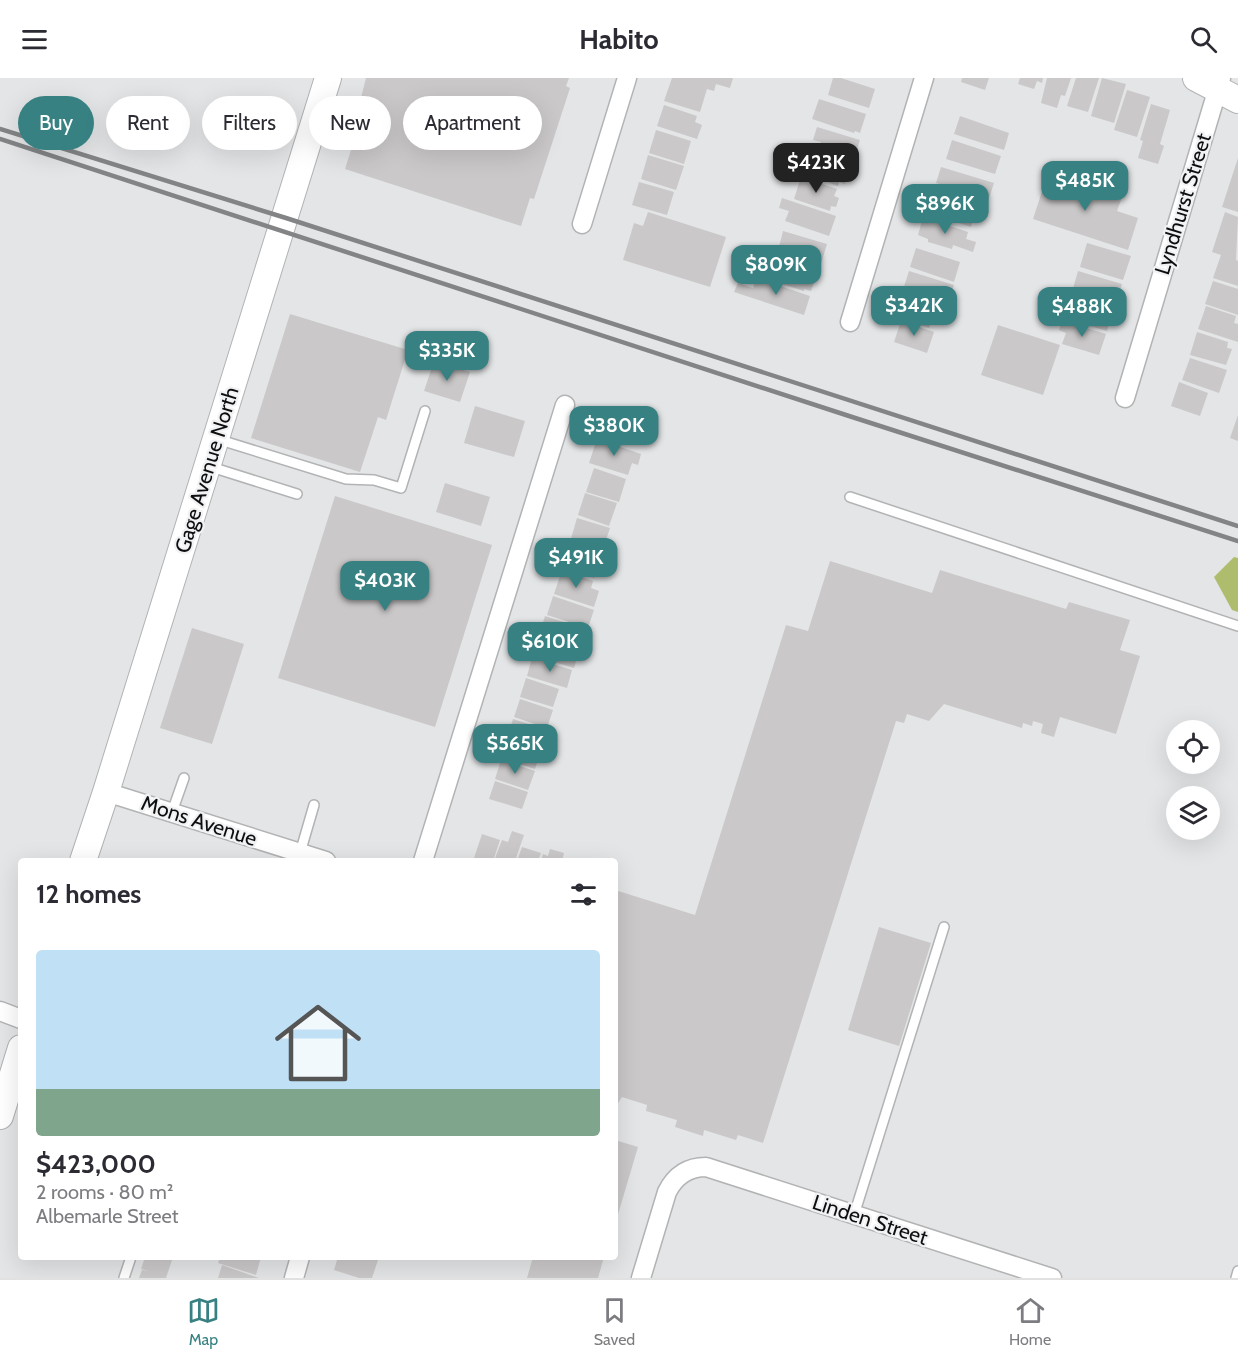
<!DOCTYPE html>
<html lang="en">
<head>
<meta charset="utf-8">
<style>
	body { margin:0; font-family:Cabin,sans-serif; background:#f7f7f7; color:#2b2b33; height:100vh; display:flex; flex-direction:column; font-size:22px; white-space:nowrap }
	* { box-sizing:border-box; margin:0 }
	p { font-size:20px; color:#7c7c81 }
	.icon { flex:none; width:33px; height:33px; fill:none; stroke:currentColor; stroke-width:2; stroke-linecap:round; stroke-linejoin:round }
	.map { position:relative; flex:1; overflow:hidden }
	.details { position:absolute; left:18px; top:780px; width:600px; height:402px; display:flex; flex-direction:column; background:#fff; border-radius:6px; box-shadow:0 6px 24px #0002 }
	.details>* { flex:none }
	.hud { position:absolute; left:18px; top:18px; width:600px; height:54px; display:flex; gap:12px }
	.controls { position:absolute; left:1166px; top:642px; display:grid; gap:12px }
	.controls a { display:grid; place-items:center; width:54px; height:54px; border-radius:50%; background:#fff; box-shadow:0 6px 24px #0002; font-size:30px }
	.price { position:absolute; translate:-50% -51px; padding:0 14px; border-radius:12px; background:#388182; color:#fff; font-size:20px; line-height:39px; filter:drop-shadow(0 2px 3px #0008) }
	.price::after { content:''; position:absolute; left:50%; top:36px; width:18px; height:14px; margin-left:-9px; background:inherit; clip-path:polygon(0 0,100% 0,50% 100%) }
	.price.on { background:#222; color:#fff }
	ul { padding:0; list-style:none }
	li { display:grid; align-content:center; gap:12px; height:318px; padding:0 18px }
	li+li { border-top:2px solid #e1e1e2 }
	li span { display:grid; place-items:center; height:186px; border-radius:6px; color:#555 }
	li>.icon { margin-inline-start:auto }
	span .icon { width:108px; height:108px; fill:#fffc; stroke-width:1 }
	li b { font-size:26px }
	h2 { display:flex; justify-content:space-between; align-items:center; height:72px; padding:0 18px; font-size:26px }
	.chip { padding:0 21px; border-radius:27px; background:#fff; box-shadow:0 6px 24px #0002; font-size:21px; line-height:54px }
	.chip.on { background:#388182; color:#fff }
	header { display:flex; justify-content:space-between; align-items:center; height:78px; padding:0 18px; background:#fff; font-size:27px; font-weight:800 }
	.tab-bar { display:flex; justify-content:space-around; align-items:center; height:84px; border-top:2px solid #e1e1e2; background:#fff; font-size:16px; color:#7c7c81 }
	.tab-bar a { display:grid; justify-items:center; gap:3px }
	.tab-bar .on { color:#388182 }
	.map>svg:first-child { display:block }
</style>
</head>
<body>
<header><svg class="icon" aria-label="menu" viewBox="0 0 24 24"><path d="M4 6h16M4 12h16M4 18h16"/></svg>Habito<svg class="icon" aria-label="search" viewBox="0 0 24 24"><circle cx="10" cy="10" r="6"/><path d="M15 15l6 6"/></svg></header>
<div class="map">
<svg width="1238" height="1200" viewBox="0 0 1238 1200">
	<rect width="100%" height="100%" fill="#e4e5e7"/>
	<polygon fill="#aebd6d" points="1234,479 1238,480 1238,534 1232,532 1214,499"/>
	<g fill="#cac8c9">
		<polygon points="366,0 569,0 566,8 570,10 534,121 530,120 521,148 345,91 362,37 357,36"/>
		<polygon points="672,0 733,0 730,10 716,6 714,13 707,11 700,34 664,23"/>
		<polygon points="833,0 841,0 875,11 869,30 828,17"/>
		<polygon points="962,0 989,0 985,12 961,4"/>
		<polygon points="1020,0 1043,0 1042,5 1037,3 1034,11 1018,6"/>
		<polygon points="1047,0 1071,0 1065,18 1061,17 1057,30 1041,25"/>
		<polygon points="1076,0 1099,0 1088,34 1067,28"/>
		<polygon points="1102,0 1126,6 1114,45 1091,38"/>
		<polygon points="1127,12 1150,19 1137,59 1114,52"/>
		<polygon points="819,21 866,36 860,55 855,53 854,55 812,41"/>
		<polygon points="1151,26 1170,32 1160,66 1164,68 1158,86 1138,80 1143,63 1140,62"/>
		<polygon points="664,27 697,38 695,44 702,47 697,61 657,48"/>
		<polygon points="960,38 1009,55 1004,72 954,56"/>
		<polygon points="817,49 860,62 854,81 818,72 821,64 813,62"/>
		<polygon points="656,52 691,63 684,86 649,75"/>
		<polygon points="952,62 1001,78 995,96 946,81"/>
		<polygon points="799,74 817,80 818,76 846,85 845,88 850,90 845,106 839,104 838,108 802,95 804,88 795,85"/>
		<polygon points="648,77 684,88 676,112 641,101"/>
		<polygon points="1238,80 1238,134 1222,129"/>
		<polygon points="941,89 994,105 988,123 943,109 943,107 936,105"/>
		<polygon points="1048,95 1122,119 1117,133 1138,140 1128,172 1033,141"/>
		<polygon points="801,99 837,111 834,118 839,120 836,129 831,128 830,133 794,121"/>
		<polygon points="639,104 674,114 667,137 632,127"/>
		<polygon points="934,116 977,129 971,149 935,137 936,134 929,131"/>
		<polygon points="782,120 836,138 829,158 785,143 789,133 779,130"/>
		<polygon points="648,134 726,159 710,209 623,182 634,145 643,148"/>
		<polygon points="1225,134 1238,139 1236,182 1238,183 1238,208 1213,200 1221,177 1212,174"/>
		<polygon points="923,139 968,154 966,161 976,164 973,174 953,167 952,171 928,164 928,161 918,157"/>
		<polygon points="783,153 827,166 820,189 785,179 787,171 779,169"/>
		<polygon points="1087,165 1131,178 1123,202 1080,189"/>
		<polygon points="916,170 960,184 954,204 910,189"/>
		<polygon points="772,177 818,193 811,213 804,211 804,213 764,200"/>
		<polygon points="909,193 954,207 949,222 944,220 941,228 902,215"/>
		<polygon points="1078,193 1122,206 1115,227 1072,214"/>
		<polygon points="756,200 810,218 804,237 734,214 738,205 753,210"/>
		<polygon points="1213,203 1238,211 1238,237 1205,226"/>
		<polygon points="1070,219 1113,232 1107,253 1064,240"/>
		<polygon points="900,220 935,232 929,250 894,238"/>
		<polygon points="1206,228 1236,238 1234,245 1238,246 1238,264 1198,251"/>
		<polygon points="290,236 408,272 386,342 378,339 360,394 251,360"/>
		<polygon points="901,243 934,254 927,275 894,264"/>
		<polygon points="1062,243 1106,256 1099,277 1062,266 1066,255 1059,252"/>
		<polygon points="998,247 1060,267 1043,317 981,297"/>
		<polygon points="1197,254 1228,264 1227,270 1232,271 1226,287 1190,277"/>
		<polygon points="1190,280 1227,292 1219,315 1182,302"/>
		<polygon points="434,283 470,294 460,324 424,313"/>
		<polygon points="1179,304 1208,315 1200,338 1171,328"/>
		<polygon points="475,328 525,343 514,379 464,365"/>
		<polygon points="1238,337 1238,363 1230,360"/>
		<polygon points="597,361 641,376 638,387 632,385 628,397 589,385"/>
		<polygon points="594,390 626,401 619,424 586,414"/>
		<polygon points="445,405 490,419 481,448 436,434"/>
		<polygon points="585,415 617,425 609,448 578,437"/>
		<polygon points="335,418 492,467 435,649 278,600"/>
		<polygon points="577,440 610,450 602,474 570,464"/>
		<polygon points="570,466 602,476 594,500 562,490"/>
		<polygon points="830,483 932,515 940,492 1066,531 1069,524 1130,542 1120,572 1140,578 1116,656 1060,639 1054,659 1041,655 1043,646 1033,643 1032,648 1023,645 1022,650 944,626 929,643 907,636 904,645 896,643 763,1065 738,1057 736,1062 704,1052 703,1058 675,1049 677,1042 646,1033 647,1027 622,1019 615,1030 615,812 695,837 786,547 808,553"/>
		<polygon points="562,492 593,503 591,510 599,513 594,529 554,516"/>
		<polygon points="553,518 594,532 588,550 547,537"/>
		<polygon points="545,538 579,549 578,551 586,554 580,570 539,557"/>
		<polygon points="192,550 244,566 212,666 160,650"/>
		<polygon points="539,559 579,573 574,590 533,577"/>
		<polygon points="532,580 572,592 567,610 527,598"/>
		<polygon points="526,600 559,611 553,629 520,619"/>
		<polygon points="520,621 553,632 547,650 514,639"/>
		<polygon points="513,641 547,652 541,671 507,660"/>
		<polygon points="507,661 541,672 535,691 501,680"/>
		<polygon points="501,682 535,693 528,712 495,701"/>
		<polygon points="495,703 528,714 522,731 489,721"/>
		<polygon points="512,753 524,757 515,783 494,783 502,762 508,764"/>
		<polygon points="482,756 500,762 493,783 473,783"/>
		<polygon points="522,769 541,775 538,783 517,783"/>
		<polygon points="550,771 564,775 562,783 541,783 543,776 548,778"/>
		<polygon points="879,849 931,865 899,968 848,952"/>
		<polygon points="615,1062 638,1069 616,1143 615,1143"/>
		<polygon points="145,1179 173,1179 166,1200 139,1200 142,1192 149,1193 141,1191"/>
		<polygon points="220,1179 261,1179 256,1197 218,1185"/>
		<polygon points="338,1179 379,1179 372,1200 359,1200 334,1192"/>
		<polygon points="533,1179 604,1179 598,1200 527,1200"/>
		<polygon points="222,1187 259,1200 218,1200"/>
	</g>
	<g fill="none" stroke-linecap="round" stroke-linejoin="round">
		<g stroke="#b2b3b4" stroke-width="12">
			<g id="lane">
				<polyline points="217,361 346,401 374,402 401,410 425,333"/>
				<polyline points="208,388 297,416"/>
				<polyline points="850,419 1238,548"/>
				<polyline points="172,734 184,700"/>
				<polyline points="300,775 314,727"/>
				<polyline points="854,1137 944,849"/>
				<polyline points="124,1200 131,1179"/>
				<polyline points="1236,1200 1238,1193"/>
			</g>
		</g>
		<g stroke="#b2b3b4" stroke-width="21">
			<g id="street">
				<polyline points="582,146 627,0"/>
				<polyline points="850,244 924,0"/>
				<polyline points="1125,320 1221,0"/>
				<polyline points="106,714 326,783"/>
				<polyline points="423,783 565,327"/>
				<polyline points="0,933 21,941"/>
				<polyline points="294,1200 300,1179"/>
				<path d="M 641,1200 L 667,1114 C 675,1098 688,1089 706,1089 L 1052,1200"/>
			</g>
		</g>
		<g stroke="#b2b3b4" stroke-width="28">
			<g id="secondary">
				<polyline points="1196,0 1238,22"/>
				<polyline points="83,783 106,714 328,0"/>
				<polyline points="0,1038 21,970"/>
			</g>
		</g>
		<use href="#lane" stroke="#fff" stroke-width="9"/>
		<use href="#street" stroke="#fff" stroke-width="18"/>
		<use href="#secondary" stroke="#fff" stroke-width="26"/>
		<g stroke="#838485" stroke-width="4.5">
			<polyline points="0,51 286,140 1238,448"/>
			<polyline points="0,61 849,338 1238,463"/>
		</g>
	</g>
	<g text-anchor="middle" stroke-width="4.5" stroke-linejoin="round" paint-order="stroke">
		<g font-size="21" fill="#0e0e0f" stroke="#f1f2f4">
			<text transform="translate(1183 126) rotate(-73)" y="7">Lyndhurst Street</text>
			<text transform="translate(207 392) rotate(-73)" y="7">Gage Avenue North</text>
			<text transform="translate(199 743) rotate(18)" y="7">Mons Avenue</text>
			<text transform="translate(870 1142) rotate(18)" y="7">Linden Street</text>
		</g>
	</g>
</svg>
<div class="controls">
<a><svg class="icon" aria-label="locate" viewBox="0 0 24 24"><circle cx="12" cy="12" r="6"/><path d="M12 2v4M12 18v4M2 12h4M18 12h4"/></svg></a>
<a><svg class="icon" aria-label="layers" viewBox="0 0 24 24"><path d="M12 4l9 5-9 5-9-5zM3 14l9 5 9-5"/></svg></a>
</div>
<b class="price on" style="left:816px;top:116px">$423K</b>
<b class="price" style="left:1085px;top:134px">$485K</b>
<b class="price" style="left:945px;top:157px">$896K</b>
<b class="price" style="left:776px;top:218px">$809K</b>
<b class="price" style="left:914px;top:259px">$342K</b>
<b class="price" style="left:1082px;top:260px">$488K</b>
<b class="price" style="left:447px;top:304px">$335K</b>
<b class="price" style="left:614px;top:379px">$380K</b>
<b class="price" style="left:576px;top:511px">$491K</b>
<b class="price" style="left:385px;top:534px">$403K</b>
<b class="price" style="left:550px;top:595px">$610K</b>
<b class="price" style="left:515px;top:697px">$565K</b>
<div class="hud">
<a class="chip on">Buy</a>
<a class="chip">Rent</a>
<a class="chip">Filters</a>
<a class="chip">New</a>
<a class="chip">Apartment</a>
</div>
<section class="details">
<h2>12 homes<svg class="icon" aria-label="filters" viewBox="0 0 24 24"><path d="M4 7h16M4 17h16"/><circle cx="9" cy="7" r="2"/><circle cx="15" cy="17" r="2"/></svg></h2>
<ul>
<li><span style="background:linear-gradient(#bfe0f5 75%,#7fa58c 0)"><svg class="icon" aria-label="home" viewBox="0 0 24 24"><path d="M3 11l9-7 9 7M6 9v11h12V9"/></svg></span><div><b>$423,000</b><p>2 rooms · 80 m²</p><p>Albemarle Street</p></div></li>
</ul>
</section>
</div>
<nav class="tab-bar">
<a class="on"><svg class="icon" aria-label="map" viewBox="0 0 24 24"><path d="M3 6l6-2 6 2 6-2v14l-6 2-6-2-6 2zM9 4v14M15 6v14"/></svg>Map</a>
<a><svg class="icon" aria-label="saved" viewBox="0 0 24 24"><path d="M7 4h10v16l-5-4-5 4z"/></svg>Saved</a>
<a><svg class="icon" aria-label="home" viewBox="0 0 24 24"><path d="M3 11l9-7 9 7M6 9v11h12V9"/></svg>Home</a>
</nav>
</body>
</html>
